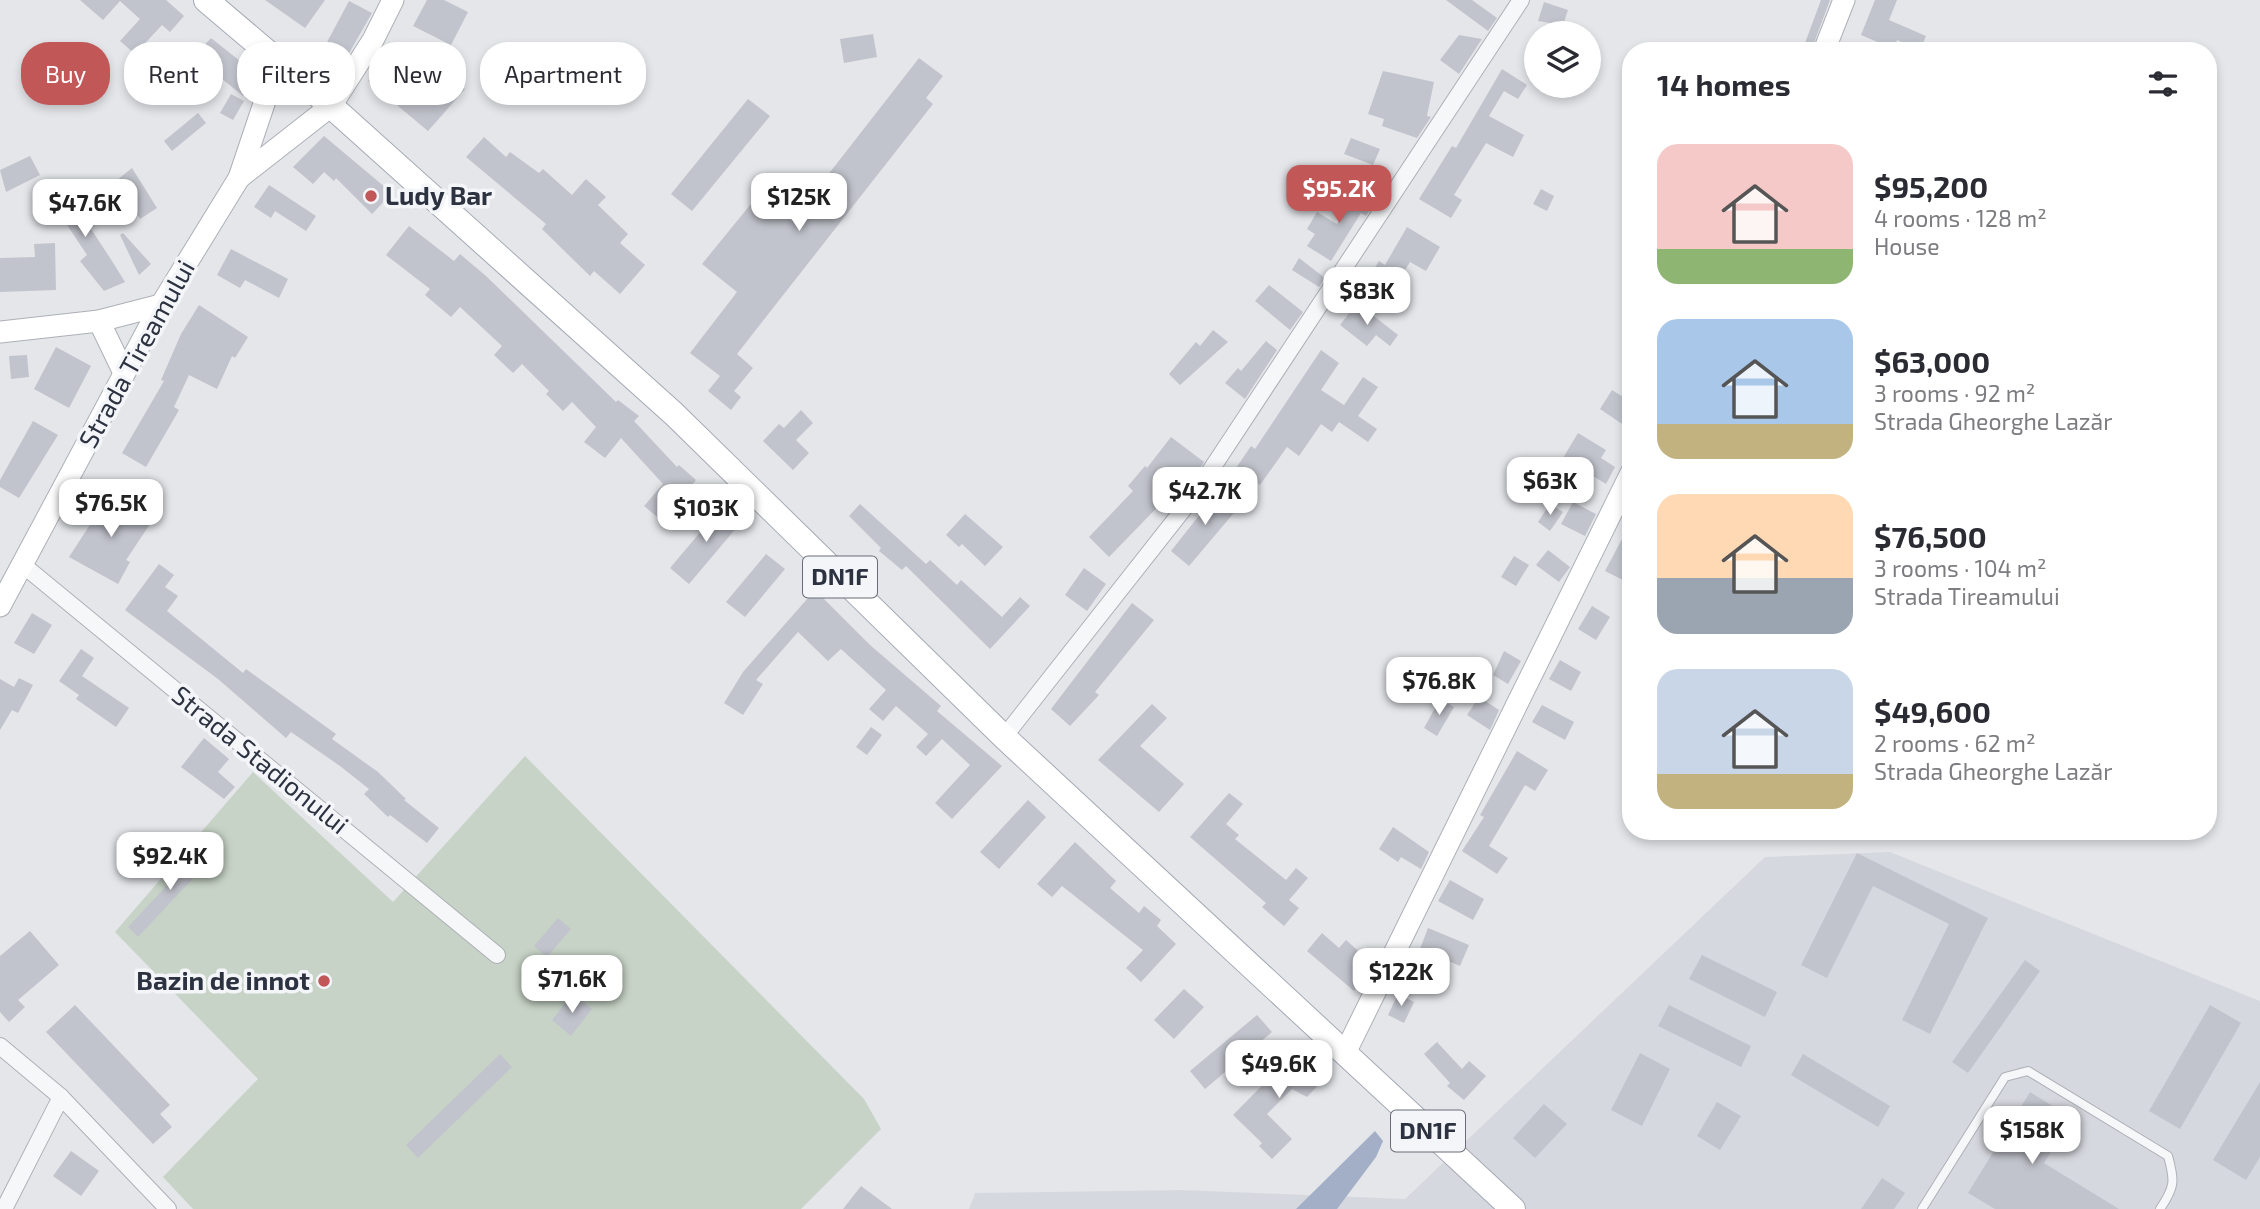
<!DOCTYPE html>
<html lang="en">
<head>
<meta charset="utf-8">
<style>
	body { margin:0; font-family:"Exo 2",sans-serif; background:#f7f7f7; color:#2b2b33; height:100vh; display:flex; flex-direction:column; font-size:26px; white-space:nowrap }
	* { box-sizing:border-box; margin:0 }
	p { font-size:23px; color:#7c7c81 }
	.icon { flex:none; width:38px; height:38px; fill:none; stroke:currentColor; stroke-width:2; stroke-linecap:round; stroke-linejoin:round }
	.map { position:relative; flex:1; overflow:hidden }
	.panel { position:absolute; left:1622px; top:42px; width:595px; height:798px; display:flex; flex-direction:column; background:#fff; border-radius:28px; box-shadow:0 4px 10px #0003 }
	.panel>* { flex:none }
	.top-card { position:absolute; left:21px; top:42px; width:665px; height:63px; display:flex; gap:14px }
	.controls { position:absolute; left:1524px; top:21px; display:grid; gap:14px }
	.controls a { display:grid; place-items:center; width:77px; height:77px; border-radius:50%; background:#fff; box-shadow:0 4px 10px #0003; font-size:35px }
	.price { position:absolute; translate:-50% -60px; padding:0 16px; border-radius:14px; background:#fff; color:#222; font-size:23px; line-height:46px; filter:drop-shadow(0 2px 4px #0008) }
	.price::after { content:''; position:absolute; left:50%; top:42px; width:21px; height:16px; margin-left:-10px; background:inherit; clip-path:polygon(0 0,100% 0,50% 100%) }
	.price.on { background:#c25758; color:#fff }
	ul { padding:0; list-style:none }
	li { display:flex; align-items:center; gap:21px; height:175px; padding:0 35px }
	li span { display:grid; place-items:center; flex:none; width:196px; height:140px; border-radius:21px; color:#555 }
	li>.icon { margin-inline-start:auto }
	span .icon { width:84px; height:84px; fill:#fffc; stroke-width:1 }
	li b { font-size:30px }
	h2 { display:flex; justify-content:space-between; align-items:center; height:84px; padding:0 35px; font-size:30px }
	.pill { padding:0 24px; border-radius:28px; background:#fff; box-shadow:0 4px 10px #0003; font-size:24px; line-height:63px }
	.pill.on { background:#c25758; color:#fff }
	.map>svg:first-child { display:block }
</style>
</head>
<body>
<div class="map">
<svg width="2260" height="1209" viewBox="0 0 2260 1209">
	<rect width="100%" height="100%" fill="#e4e6ea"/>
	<polygon fill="#d6d8df" points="1890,852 2260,1001 2260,1209 969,1209 975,1193 1182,1190 1405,1199 1765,857"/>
	<polygon fill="#c7d3c6" points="525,756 864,1099 881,1129 801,1209 193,1209 163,1177 258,1079 115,932 253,772 393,902"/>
	<polygon fill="#a3afc6" points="1375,1131 1383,1141 1376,1157 1337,1209 1296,1209"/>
	<g fill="#c2c4cd">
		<polygon points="80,0 166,0 184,16 170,32 162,25 135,54 120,41 140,19 120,1 103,20"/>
		<polygon points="265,0 325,0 305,28"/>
		<polygon points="427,0 444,0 468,12 451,45 413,26"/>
		<polygon points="1446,0 1472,0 1497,18 1488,31"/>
		<polygon points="1821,0 1830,0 1811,51 1802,51"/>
		<polygon points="1875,0 1897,0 1889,20 1926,36 1920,50 1897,40 1894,49 1861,35"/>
		<polygon points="349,1 372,13 348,55 326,44"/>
		<polygon points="1544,2 1568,10 1563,25 1538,21"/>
		<polygon points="873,34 877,57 844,63 840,39"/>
		<polygon points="1459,35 1482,39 1459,74 1440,60"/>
		<polygon points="211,38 259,76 243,96 194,56"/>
		<polygon points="428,58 465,89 428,131 368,81 384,60 410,80"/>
		<polygon points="919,58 943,76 926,98 933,104 737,354 753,368 734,391 741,397 731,410 708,391 720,376 690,353 737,292 702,264 759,194 792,221"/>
		<polygon points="1502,69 1527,85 1518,99 1504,91 1489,116 1524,135 1513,157 1486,143 1454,195 1462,200 1451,218 1419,199 1452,146 1456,148"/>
		<polygon points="1383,71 1434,82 1427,116 1431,117 1417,138 1382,126 1384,119 1368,114"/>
		<polygon points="231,94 244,101 233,120 220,113"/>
		<polygon points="748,99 770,116 692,211 671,194"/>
		<polygon points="198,113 206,123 172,151 164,141"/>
		<polygon points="324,136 392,193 372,214 336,178 334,181 324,172 313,184 293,167"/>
		<polygon points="484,137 506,157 510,152 539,173 543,169 572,195 586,179 606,197 598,205 628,234 620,243 645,265 620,294 594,271 590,276 542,229 546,224 466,157"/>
		<polygon points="1351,138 1380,149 1373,165 1344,154"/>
		<polygon points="30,156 40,175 6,192 0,170"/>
		<polygon points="132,168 157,208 140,219 116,181"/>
		<polygon points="59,180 112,261 125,282 104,291 80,261 87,255 44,190"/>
		<polygon points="269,185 316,216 306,231 275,211 271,218 254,207"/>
		<polygon points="1360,186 1378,197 1366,216 1361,213 1331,261 1307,246 1315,234 1307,229 1317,212 1337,224"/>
		<polygon points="1541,189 1554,196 1547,211 1533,204"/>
		<polygon points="409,226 454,261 460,254 486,276 616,402 618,400 639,416 634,421 677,467 679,465 696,480 662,521 644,506 663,484 621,438 605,458 584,442 596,427 572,402 563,411 546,394 549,391 522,364 513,373 494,355 502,346 460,307 451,317 425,295 430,289 386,255"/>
		<polygon points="1407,227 1440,247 1426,271 1410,262 1389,296 1366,282 1379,261 1385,265"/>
		<polygon points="123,233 151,264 139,275 120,235"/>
		<polygon points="55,243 56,290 0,292 0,258 35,257 34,244"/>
		<polygon points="231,249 288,279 279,298 245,280 240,288 217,275"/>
		<polygon points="1299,258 1325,278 1319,287 1292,270"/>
		<polygon points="1269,285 1303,312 1290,330 1255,301"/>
		<polygon points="1357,303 1398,335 1390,346 1376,335 1367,346 1340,325"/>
		<polygon points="199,305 248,337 235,358 232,356 217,389 189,375 174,407 179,410 146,467 122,453 164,381 161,380 181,334"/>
		<polygon points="1213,330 1228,342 1180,385 1169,374 1196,342 1200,346"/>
		<polygon points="1266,341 1277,350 1245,399 1225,383 1238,368 1241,371"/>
		<polygon points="56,347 91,366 69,408 34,389"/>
		<polygon points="1321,350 1339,363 1321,390 1344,405 1363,377 1378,387 1358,416 1377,429 1368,442 1339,422 1332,432 1321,424 1299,456 1287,447 1260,485 1236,468 1251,446 1255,449"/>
		<polygon points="27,355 29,377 11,379 9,356"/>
		<polygon points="1612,390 1631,402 1631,430 1600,409"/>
		<polygon points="801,410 813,423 796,440 809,453 793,470 763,441 779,424 784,428"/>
		<polygon points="33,421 58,435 19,498 0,487 0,480"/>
		<polygon points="1578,433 1606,450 1601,458 1615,467 1606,484 1563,458"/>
		<polygon points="1171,437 1204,462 1184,492 1177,487 1109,557 1089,537 1133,491 1128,486 1145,466 1147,468"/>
		<polygon points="1212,488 1238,508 1189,566 1171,551 1205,508 1200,505"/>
		<polygon points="110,494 152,521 126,560 130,562 118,584 69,557"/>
		<polygon points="1573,502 1596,514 1585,536 1561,524"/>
		<polygon points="724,504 743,520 689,584 670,568"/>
		<polygon points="860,504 926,564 930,560 957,585 961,580 1002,617 1020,597 1030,606 990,649 906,566 902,570 879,551 881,548 849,516"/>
		<polygon points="1550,504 1563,512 1550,531 1538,522"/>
		<polygon points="965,514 1003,547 985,566 962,544 959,547 946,535"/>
		<polygon points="1631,522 1631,584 1605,571"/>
		<polygon points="1548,550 1570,567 1559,582 1536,565"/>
		<polygon points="766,554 785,569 745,617 726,602"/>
		<polygon points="1514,556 1529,565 1516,586 1501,577"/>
		<polygon points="159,564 174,575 165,587 178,596 167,611 243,673 246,669 336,734 332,739 378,772 406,799 404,800 439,828 427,843 390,815 388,817 364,794 369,789 340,766 291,732 286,738 218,679 125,610"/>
		<polygon points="1084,568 1106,584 1087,611 1065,595"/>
		<polygon points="815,590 870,645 941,706 937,711 1002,766 952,819 935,803 970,765 942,739 926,756 916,747 928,734 896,706 883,721 869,709 886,690 841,649 828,661 798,632 756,680 763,684 743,715 724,703 743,672"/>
		<polygon points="1132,603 1154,620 1095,692 1099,695 1070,726 1051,709"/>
		<polygon points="1592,606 1610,617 1596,640 1578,629"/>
		<polygon points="32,613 52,625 34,654 14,643"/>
		<polygon points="81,649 94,658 82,676 129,708 116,727 76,699 79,695 59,681"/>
		<polygon points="1504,651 1521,661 1508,684 1493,675"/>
		<polygon points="1560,660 1581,672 1571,691 1549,679"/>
		<polygon points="19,678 33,685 18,713 12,710 0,730 0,679 14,687"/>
		<polygon points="1479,697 1499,710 1490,730 1467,715"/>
		<polygon points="1440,699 1454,707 1437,736 1424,728"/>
		<polygon points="1152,704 1167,718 1140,746 1184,784 1159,812 1098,760"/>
		<polygon points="1542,705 1574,722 1565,740 1532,722"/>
		<polygon points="871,727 882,735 867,755 856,747"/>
		<polygon points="204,738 229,759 218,772 235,787 224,799 181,767"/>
		<polygon points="1517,751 1548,770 1535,791 1525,785 1489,846 1508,858 1497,874 1462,851 1484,817 1480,815"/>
		<polygon points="1229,793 1243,804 1226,824 1239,835 1235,839 1286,880 1296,868 1308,878 1289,900 1299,908 1284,926 1262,907 1266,903 1190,837"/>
		<polygon points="1028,800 1046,817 999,869 980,852"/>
		<polygon points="1393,827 1429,852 1421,869 1401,857 1398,862 1379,849"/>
		<polygon points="1075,842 1116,881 1110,888 1139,913 1144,906 1161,920 1157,926 1176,944 1141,982 1126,968 1143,950 1062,886 1052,897 1037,884"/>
		<polygon points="202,848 213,857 138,937 128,927"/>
		<polygon points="1857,853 1988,918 1930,1034 1902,1020 1949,924 1873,886 1827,978 1801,965"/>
		<polygon points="1450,880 1484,899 1473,920 1438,901"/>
		<polygon points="558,918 571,929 547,957 534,946"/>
		<polygon points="1428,928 1469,945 1460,966 1420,949"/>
		<polygon points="30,931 59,965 18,1000 25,1007 9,1022 0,1012 0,956"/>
		<polygon points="1322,933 1339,948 1346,940 1364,956 1354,967 1366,977 1354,991 1307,951"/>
		<polygon points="1702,955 1777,992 1765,1017 1689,979"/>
		<polygon points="2025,960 2040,971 1968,1073 1952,1062"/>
		<polygon points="1184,989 1204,1007 1174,1039 1154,1020"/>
		<polygon points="573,993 592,1009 571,1036 552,1020"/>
		<polygon points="1398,994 1414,1002 1404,1023 1388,1015"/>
		<polygon points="75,1005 170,1105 160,1114 172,1127 153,1144 46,1032"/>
		<polygon points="1669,1005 1751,1046 1741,1067 1658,1026"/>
		<polygon points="2210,1005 2241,1023 2180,1129 2149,1111"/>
		<polygon points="1257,1015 1272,1032 1205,1089 1190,1071"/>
		<polygon points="1437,1042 1462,1069 1469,1061 1486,1076 1464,1100 1447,1086 1450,1083 1424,1054"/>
		<polygon points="1299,1048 1328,1075 1307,1097 1292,1089 1267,1114 1292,1139 1272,1159 1259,1146 1262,1143 1233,1115"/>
		<polygon points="1640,1053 1670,1069 1642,1126 1611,1110"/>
		<polygon points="500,1054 512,1067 418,1158 406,1145"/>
		<polygon points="1803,1054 1890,1106 1878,1127 1791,1075"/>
		<polygon points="2260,1082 2260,1157 2246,1180 2213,1160"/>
		<polygon points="2030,1092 2072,1118 2044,1163 2119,1209 1995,1209 1968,1193"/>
		<polygon points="1717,1102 1741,1116 1720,1150 1697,1136"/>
		<polygon points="1544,1104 1567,1124 1535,1158 1513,1138"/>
		<polygon points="71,1151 99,1171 81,1196 53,1176"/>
		<polygon points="1882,1178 1905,1193 1894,1209 1861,1209"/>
		<polygon points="861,1186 892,1209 843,1209"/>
	</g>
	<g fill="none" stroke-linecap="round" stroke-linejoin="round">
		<g stroke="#adb0b7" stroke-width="10">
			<path id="lane" d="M 1922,1209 L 2005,1077 L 2028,1071 L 2168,1156 C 2175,1181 2175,1187 2160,1209"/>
		</g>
		<g stroke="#adb0b7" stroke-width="18">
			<g id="street">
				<polyline points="23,565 497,955"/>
				<polyline points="1004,737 1193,497 1521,0"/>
				<polyline points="0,1046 61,1097 168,1209"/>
				<polyline points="4,1209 61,1097"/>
			</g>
		</g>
		<g stroke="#adb0b7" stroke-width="23">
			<g id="secondary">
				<polyline points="1824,51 1844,0"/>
				<polyline points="239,178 331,106 373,40 393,0"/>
				<polyline points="99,321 124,373"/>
				<polyline points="0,332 99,321 161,305"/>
				<polyline points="0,606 161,305 239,178 278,62"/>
				<polyline points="1346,1051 1631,473"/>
			</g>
		</g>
		<g stroke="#a4a9b5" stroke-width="26">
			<polyline id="primary" points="206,0 331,106 674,414 1004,737 1513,1209"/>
		</g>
		<use href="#lane" stroke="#f6f7f9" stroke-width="8"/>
		<use href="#street" stroke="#f6f7f9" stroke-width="16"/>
		<use href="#secondary" stroke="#fff" stroke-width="21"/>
		<use href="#primary" stroke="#fff" stroke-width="24"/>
	</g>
	<g fill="#c25758" stroke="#f3f5f8" stroke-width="2.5">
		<circle cx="371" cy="196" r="7"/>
		<circle cx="324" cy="981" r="7"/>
	</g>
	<g text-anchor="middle" stroke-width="7" stroke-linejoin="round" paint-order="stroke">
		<g fill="#f3f5f8" stroke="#686c78" stroke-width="2">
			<rect x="803" y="556.5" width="74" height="41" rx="5"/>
			<rect x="1391" y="1110.5" width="74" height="41" rx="5"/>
		</g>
		<g font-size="24" font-weight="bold" fill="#2d3241">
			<text x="840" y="585">DN1F</text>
			<text x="1428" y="1139">DN1F</text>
		</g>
		<g font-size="26" font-weight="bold" fill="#2d3241" stroke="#f3f5f8" text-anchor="start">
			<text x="385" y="205">Ludy Bar</text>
			<text x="310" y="990" text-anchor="end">Bazin de innot</text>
		</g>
		<g font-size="26" fill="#2d3241" stroke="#f3f5f8">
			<text transform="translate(137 354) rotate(-61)" y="9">Strada Tireamului</text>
			<text transform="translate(260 760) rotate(39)" y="9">Strada Stadionului</text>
		</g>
	</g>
</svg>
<div class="controls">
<a><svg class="icon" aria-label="layers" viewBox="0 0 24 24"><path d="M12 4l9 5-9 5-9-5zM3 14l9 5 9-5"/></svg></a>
</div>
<b class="price on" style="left:1339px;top:225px">$95.2K</b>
<b class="price" style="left:799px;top:233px">$125K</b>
<b class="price" style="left:85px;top:239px">$47.6K</b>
<b class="price" style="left:1367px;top:327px">$83K</b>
<b class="price" style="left:1550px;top:517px">$63K</b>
<b class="price" style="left:1205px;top:527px">$42.7K</b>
<b class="price" style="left:111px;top:539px">$76.5K</b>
<b class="price" style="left:706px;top:544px">$103K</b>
<b class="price" style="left:1439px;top:717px">$76.8K</b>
<b class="price" style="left:170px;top:892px">$92.4K</b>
<b class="price" style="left:1401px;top:1008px">$122K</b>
<b class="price" style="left:572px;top:1015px">$71.6K</b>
<b class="price" style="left:1279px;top:1100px">$49.6K</b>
<b class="price" style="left:2032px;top:1166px">$158K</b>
<div class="top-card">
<a class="pill on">Buy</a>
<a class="pill">Rent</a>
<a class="pill">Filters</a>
<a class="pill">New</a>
<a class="pill">Apartment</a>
</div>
<section class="panel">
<h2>14 homes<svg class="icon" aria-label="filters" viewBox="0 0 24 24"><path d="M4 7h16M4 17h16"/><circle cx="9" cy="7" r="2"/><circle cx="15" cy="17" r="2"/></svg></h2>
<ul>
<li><span style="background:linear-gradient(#f6c9c9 75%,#8fb573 0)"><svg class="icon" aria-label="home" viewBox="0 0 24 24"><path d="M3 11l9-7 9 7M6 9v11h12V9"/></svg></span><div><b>$95,200</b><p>4 rooms · 128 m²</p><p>House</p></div></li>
<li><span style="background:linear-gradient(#a9c7e8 75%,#c2b280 0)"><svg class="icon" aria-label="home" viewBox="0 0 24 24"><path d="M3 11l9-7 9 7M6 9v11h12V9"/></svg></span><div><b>$63,000</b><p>3 rooms · 92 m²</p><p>Strada Gheorghe Lazăr</p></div></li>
<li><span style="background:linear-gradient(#ffd9b3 60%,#9aa5b1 0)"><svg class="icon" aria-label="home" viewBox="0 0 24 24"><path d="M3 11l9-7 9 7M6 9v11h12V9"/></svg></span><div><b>$76,500</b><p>3 rooms · 104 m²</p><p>Strada Tireamului</p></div></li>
<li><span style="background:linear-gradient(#c9d6e8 75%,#c2b280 0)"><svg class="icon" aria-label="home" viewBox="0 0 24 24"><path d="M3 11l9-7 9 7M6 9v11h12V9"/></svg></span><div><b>$49,600</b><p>2 rooms · 62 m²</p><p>Strada Gheorghe Lazăr</p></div></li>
</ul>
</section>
</div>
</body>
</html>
